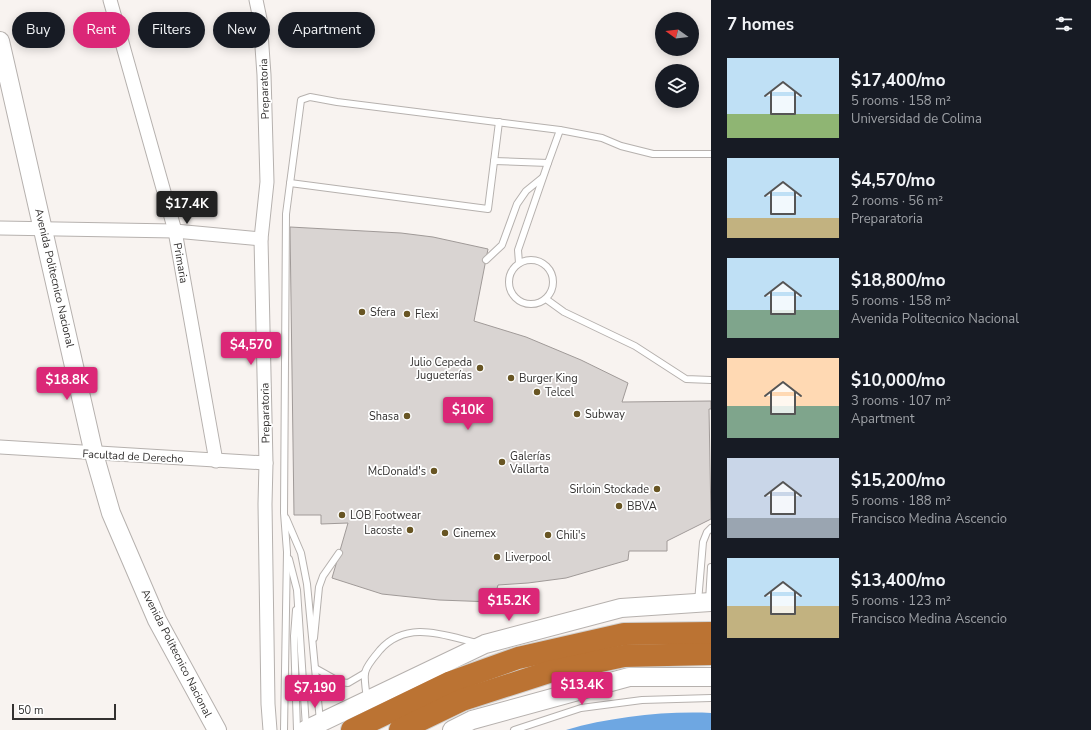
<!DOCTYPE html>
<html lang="en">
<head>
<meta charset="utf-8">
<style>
	body { margin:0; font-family:"Nunito Sans",sans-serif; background:#20242c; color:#f1f3f6; height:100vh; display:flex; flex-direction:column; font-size:15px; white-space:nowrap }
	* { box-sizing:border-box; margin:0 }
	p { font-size:13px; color:#9ea1a6 }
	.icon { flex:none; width:22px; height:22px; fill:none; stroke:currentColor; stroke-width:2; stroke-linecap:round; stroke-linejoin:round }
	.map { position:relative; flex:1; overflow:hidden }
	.details { display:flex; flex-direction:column; background:#171b24; width:380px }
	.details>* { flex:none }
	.banner { position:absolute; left:12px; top:12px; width:380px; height:36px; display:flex; gap:8px }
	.needle { width:26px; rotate:285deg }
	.tools { position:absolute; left:655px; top:12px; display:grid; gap:8px }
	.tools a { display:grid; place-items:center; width:44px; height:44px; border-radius:50%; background:#171b24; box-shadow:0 2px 10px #0003; font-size:20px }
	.scale { position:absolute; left:12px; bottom:10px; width:104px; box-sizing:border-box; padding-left:4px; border:2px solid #333130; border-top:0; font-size:11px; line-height:14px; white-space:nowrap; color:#333130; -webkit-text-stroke:3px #fff; paint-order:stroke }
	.price { position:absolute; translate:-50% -34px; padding:0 9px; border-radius:4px; background:#db2777; color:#fff; font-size:13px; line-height:26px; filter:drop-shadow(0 1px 2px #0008) }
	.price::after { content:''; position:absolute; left:50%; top:24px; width:12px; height:9px; margin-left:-6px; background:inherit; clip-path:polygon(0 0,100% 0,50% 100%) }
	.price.current { background:#222; color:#fff }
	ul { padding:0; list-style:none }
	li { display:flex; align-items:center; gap:12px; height:100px; padding:0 16px }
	li span { display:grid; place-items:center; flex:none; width:112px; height:80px; border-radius:0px; color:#555 }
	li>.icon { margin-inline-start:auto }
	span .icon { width:48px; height:48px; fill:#fffc; stroke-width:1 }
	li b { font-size:17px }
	h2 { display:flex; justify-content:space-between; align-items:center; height:48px; padding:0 16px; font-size:17px }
	.tag { padding:0 14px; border-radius:18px; background:#171b24; box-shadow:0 2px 10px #0003; font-size:14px; line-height:36px }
	.tag.current { background:#db2777; color:#fff }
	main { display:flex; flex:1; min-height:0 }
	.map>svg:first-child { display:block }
</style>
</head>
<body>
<main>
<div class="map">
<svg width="711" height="730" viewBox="0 0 711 730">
	<rect width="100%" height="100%" fill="#f8f3f0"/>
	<path fill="#6ea7e2" d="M 711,713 L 711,730 L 566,730 C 611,717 664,711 711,713 Z"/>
	<polygon fill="#d9d4d2" stroke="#a09a98" points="290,227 401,233 433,237 488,249 474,321 526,337 581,360 628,383 622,402 711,401 711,409 709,409 711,519 667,541 667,551 629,551 628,560 566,578 528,583 498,585 493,602 439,600 382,594 332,578 348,523 321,524 321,515 294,515"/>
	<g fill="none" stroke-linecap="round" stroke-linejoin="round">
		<g stroke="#b6b1ae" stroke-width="8">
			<g id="lane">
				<polyline points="494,161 548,163 560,130"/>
				<polyline points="290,183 488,209 499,122"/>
				<polyline points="486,260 502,245 517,204 526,191 542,178"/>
				<circle cx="531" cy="282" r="22"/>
				<polyline points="519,263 518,250 548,163"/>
				<polyline points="546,299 564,312 635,346 686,379 711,380"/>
				<polyline points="286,518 301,553 307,584 320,721"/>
				<polyline points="289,559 297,590 306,727"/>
				<polyline points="709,601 711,567"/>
				<polyline points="698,602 703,542 707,532 711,528"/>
				<polyline points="296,610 294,636 297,730"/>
				<polyline points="314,638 319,587 323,576 339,553"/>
				<polyline points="315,668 340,682 348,683 365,673"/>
				<path d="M 367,698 C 366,691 364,680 365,673 C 366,666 375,656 380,650 C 407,620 443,635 477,643"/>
				<polyline points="284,730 287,552 284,513 286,214 301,100 310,97 337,102 560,130 602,138 621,146 653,154 711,154"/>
				<polyline points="514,730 581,708 642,700 711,698"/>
			</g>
		</g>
		<g stroke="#b6b1ae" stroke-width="15">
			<g id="street">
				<polyline points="110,0 175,231 216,461"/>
				<polyline points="256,0 260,19 264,75 267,182 261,239 266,463 265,504 268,704 270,730"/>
				<polyline points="0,228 175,231 261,239"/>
				<polyline points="0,447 266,463"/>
			</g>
		</g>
		<g stroke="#b6b1ae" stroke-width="20">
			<g id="secondary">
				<polyline points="0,41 94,454 111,513 157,620 217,730"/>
				<polyline points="305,730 485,644 621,608 711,602"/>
				<polyline points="452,730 472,720 629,677 711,677"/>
			</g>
		</g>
		<g stroke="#d2d2d1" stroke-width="24">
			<g id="highway">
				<polyline points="352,730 451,682 518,658 624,634 711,633"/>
				<polyline points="400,730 462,700 549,672 624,656 711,654"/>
			</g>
		</g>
		<use href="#lane" stroke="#fff" stroke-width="6"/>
		<use href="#street" stroke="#fff" stroke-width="13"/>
		<use href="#secondary" stroke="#fff" stroke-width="18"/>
		<use href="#highway" stroke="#bb7333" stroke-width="22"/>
	</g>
	<g fill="#685523" stroke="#fff" stroke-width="1.5">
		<circle cx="362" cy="312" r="4"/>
		<circle cx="407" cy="314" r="4"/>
		<circle cx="480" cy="368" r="4"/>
		<circle cx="511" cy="378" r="4"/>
		<circle cx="537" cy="392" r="4"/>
		<circle cx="577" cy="414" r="4"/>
		<circle cx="407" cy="416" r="4"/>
		<circle cx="502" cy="462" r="4"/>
		<circle cx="434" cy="471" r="4"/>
		<circle cx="657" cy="489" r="4"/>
		<circle cx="619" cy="506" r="4"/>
		<circle cx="342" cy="515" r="4"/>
		<circle cx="410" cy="530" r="4"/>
		<circle cx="445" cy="533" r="4"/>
		<circle cx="548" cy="535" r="4"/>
		<circle cx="497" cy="557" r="4"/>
	</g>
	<g text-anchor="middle" stroke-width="3.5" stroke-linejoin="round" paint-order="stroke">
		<g font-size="11" fill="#333130" stroke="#fff">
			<text transform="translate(264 89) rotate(-92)" y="4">Preparatoria</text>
			<text transform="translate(181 263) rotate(80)" y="4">Primaria</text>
			<text transform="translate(55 278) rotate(77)" y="4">Avenida Politecnico Nacional</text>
			<text transform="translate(265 413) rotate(-91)" y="4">Preparatoria</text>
			<text transform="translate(133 456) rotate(3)" y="4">Facultad de Derecho</text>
			<text transform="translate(177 653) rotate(63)" y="4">Avenida Politecnico Nacional</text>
		</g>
		<g font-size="11" fill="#333130" stroke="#fff" text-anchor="start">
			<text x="370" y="316">Sfera</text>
			<text x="415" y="318">Flexi</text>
			<text x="472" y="366" text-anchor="end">Julio Cepeda<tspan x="472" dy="13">Jugueterías</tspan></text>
			<text x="519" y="382">Burger King</text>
			<text x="545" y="396">Telcel</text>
			<text x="585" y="418">Subway</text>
			<text x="399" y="420" text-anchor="end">Shasa</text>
			<text x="510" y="460">Galerías<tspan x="510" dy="13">Vallarta</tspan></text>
			<text x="426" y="475" text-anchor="end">McDonald's</text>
			<text x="649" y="493" text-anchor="end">Sirloin Stockade</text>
			<text x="627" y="510">BBVA</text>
			<text x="350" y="519">LOB Footwear</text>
			<text x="402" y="534" text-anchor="end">Lacoste</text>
			<text x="453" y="537">Cinemex</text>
			<text x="556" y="539">Chili's</text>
			<text x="505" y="561">Liverpool</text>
		</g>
	</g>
</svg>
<div class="tools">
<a><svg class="needle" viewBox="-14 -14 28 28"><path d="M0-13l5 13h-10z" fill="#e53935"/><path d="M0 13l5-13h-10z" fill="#9ea1a6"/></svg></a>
<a><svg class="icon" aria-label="layers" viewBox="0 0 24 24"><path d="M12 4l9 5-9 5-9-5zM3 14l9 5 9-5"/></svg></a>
</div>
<div class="scale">50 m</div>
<b class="price current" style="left:187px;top:225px">$17.4K</b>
<b class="price" style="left:251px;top:366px">$4,570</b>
<b class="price" style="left:67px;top:401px">$18.8K</b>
<b class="price" style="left:468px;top:431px">$10K</b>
<b class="price" style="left:509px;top:622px">$15.2K</b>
<b class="price" style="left:582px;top:706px">$13.4K</b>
<b class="price" style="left:315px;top:709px">$7,190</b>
<div class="banner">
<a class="tag">Buy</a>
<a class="tag current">Rent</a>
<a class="tag">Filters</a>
<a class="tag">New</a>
<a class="tag">Apartment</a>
</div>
</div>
<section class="details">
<h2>7 homes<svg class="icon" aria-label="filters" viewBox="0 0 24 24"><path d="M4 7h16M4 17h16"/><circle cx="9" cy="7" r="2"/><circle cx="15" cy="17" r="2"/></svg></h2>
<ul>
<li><span style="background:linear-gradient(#bfe0f5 70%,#8fb573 0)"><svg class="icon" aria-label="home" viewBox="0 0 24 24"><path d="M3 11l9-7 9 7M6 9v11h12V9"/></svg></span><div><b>$17,400/mo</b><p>5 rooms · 158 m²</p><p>Universidad de Colima</p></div></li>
<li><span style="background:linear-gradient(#bfe0f5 75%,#c2b280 0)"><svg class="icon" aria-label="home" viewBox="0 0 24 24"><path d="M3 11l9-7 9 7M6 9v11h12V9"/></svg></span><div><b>$4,570/mo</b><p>2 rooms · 56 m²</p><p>Preparatoria</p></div></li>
<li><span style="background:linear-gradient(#bfe0f5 65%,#7fa58c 0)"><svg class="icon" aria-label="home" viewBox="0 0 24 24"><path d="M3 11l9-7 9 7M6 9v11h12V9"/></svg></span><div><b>$18,800/mo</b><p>5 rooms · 158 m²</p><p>Avenida Politecnico Nacional</p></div></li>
<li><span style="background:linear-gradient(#ffd9b3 60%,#7fa58c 0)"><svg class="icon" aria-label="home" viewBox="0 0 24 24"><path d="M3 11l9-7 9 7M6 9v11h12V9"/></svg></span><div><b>$10,000/mo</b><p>3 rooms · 107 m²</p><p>Apartment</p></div></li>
<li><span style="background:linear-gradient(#c9d6e8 75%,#9aa5b1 0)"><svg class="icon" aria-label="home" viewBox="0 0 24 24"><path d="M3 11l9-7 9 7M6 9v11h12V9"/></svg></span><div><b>$15,200/mo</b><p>5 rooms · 188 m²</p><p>Francisco Medina Ascencio</p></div></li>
<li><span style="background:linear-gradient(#bfe0f5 60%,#c2b280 0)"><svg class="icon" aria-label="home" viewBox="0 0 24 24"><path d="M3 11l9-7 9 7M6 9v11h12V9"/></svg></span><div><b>$13,400/mo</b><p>5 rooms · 123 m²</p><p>Francisco Medina Ascencio</p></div></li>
</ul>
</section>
</main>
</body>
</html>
